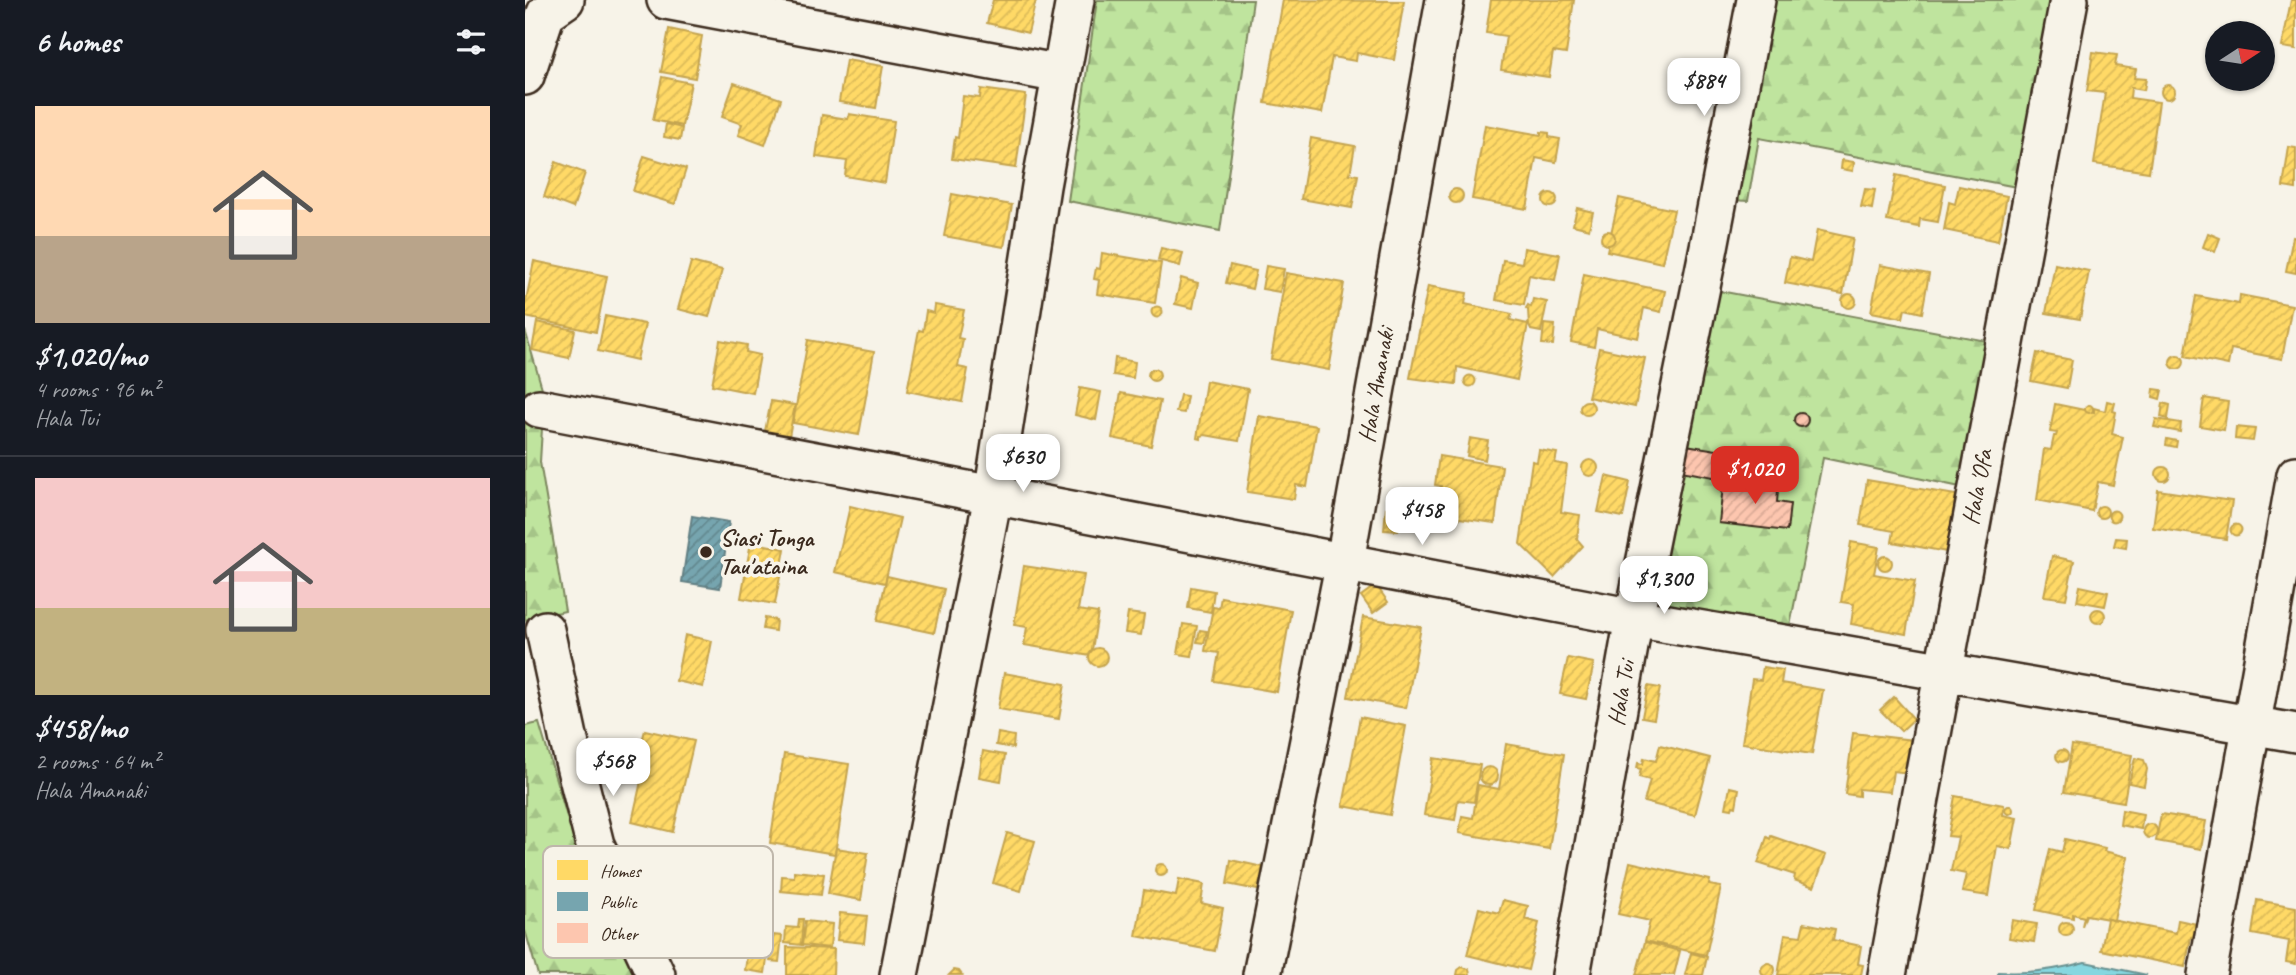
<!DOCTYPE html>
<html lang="en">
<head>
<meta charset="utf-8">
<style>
	body { margin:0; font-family:Caveat,sans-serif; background:#20242c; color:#f1f3f6; height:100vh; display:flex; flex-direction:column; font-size:26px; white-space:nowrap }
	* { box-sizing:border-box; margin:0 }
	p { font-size:23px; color:#9ea1a6 }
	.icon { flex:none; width:38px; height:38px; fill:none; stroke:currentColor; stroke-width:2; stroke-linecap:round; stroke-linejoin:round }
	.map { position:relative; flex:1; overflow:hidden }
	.side { display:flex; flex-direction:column; background:#171b24; width:525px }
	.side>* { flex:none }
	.needle { width:46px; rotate:78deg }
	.tools { position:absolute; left:1680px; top:21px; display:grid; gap:14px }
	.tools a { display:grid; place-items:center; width:70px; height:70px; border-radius:50%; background:#171b24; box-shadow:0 2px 5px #0004; font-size:35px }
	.price { position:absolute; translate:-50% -60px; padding:0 16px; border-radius:14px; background:#fff; color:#222; font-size:23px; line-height:46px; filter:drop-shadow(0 2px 4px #0008) }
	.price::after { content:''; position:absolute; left:50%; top:42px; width:21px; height:16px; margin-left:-10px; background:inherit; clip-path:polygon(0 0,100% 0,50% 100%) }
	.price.on { background:#d93025; color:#fff }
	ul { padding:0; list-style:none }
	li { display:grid; align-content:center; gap:14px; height:371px; padding:0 35px }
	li+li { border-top:2px solid #363941 }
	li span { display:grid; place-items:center; height:217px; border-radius:0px; color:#555 }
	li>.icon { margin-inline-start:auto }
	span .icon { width:126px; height:126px; fill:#fffc; stroke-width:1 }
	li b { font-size:30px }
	h2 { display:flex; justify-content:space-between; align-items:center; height:84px; padding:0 35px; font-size:30px }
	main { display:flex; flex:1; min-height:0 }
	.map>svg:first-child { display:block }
</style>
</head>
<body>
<main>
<section class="side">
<h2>6 homes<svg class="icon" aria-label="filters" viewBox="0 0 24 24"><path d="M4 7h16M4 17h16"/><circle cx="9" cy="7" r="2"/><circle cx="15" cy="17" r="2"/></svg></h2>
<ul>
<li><span style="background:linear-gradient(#ffd9b3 60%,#b9a48a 0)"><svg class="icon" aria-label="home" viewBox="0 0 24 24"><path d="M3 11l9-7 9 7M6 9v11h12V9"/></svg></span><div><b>$1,020/mo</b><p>4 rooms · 96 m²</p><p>Hala Tui</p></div></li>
<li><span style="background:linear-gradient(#f6c9c9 60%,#c2b280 0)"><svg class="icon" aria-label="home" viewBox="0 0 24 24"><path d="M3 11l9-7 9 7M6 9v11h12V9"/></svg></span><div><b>$458/mo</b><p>2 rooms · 64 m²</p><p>Hala 'Amanaki</p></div></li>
</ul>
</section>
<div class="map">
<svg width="1771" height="975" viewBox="0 0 1771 975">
	<defs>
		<pattern id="forest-firs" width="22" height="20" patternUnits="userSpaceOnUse" patternTransform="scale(1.75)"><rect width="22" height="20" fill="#bfe49e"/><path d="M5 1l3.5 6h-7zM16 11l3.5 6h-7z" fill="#a5c488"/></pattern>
		<pattern id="homes-hatch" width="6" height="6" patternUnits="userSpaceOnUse" patternTransform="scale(1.75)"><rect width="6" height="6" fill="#ffd966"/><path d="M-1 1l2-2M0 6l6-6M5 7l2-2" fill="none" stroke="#dbba58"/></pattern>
		<pattern id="public-hatch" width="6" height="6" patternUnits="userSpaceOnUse" patternTransform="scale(1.75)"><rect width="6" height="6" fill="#76a5af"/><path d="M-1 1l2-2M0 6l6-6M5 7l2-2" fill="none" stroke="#62878e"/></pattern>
		<pattern id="building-hatch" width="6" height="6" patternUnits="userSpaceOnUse" patternTransform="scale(1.75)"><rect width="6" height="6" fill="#fdc6af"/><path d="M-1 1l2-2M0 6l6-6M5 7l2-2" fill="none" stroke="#daaa96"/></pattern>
	</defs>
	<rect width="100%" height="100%" fill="#f7f3e8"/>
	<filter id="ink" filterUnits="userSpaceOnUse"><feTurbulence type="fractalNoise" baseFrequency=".0143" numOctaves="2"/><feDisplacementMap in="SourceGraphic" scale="14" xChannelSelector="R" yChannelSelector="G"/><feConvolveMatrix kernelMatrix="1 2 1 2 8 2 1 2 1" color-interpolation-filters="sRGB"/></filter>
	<g filter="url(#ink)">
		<g fill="url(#forest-firs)" stroke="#7d875e" stroke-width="2">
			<polygon points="572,0 728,0 695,231 543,201"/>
			<polygon points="1213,0 1524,0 1515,87 1497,188 1234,138 1223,201 1174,198"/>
			<polygon points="1184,289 1467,342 1440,488 1298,458 1264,631 1137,608 1126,591"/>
			<polygon points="0,330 19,395 15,462 40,611 0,620"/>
			<polygon points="14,723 61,880 112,975 13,975 0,930 0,726"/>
		</g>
		<path fill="#86d7e0" stroke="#689292" stroke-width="2" d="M 1560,962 L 1622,975 L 1473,975 L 1473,972 C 1504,974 1531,970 1560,962 Z"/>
		<g fill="url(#homes-hatch)" stroke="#c4a450" stroke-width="2">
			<polygon points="468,0 511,0 503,33 462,23"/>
			<polygon points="758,0 879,1 869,60 832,53 831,61 807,57 797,113 740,103"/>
			<polygon points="966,0 1049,0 1041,54 1028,52 1024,77 976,70 981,36 961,33"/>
			<polygon points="1766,0 1771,0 1771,49 1757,47"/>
			<polygon points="144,29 177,36 170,78 136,72"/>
			<polygon points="1568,52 1592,55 1590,66 1611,69 1609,78 1621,79 1619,90 1606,88 1605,98 1634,102 1624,172 1569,164 1580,93 1562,91"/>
			<polygon points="321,60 358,66 351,108 314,102"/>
			<polygon points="137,77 166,83 157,126 128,120"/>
			<polygon points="209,83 256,99 240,145 213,135 217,124 197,117"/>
			<circle cx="1643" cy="92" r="7"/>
			<polygon points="456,89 501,95 491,168 427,159 430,137 433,138 438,96 455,98"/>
			<polygon points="324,114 369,121 360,183 320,176 322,161 291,157 297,115 323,119"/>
			<polygon points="141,124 157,128 155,140 139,137"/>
			<polygon points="960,125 1016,135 1016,132 1024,133 1024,137 1035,139 1031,162 1011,158 1002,209 947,199"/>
			<polygon points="786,138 830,146 825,174 833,175 827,208 776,199"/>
			<polygon points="1764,147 1771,148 1771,189 1758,187"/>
			<polygon points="119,156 161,169 150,204 108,191"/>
			<polygon points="1317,160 1329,162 1328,171 1316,169"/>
			<polygon points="31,162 60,173 48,208 19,197"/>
			<polygon points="1371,175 1420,185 1413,222 1395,219 1394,227 1362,221"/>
			<polygon points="1434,186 1482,196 1473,241 1419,230 1424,202 1430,204"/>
			<polygon points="1340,189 1350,190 1347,209 1336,207"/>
			<circle cx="931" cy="196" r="7"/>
			<circle cx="1025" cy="200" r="7"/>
			<polygon points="427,194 487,205 479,247 419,236"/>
			<polygon points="1094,198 1149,210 1137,263 1082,251"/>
			<polygon points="1052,208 1068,212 1064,229 1048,225"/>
			<polygon points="1292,230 1328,238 1318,294 1260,283 1265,257 1286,262"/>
			<circle cx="1083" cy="238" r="7"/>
			<polygon points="1683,233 1695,238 1690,252 1678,247"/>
			<polygon points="1768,237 1771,238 1771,273 1761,271"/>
			<polygon points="636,248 658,253 655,266 633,260"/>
			<polygon points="999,248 1035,254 1030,280 1004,275 999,305 971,300 978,260 997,263"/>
			<polygon points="577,253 636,263 630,303 572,294 574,280 569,279 571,268 575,269"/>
			<polygon points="9,261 82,276 71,332 0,317 0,305"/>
			<polygon points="166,262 197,270 184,317 153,309"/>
			<polygon points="1530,264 1564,271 1555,319 1521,313"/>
			<polygon points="705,265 731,271 727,289 701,283"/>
			<polygon points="1355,265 1404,274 1397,313 1380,309 1378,318 1346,312"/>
			<polygon points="741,266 759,269 755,292 737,289"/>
			<polygon points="761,273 819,283 804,370 746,359"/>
			<polygon points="1059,274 1140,291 1136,312 1119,308 1113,338 1072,329 1069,347 1046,342"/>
			<polygon points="656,278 673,283 668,308 650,304"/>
			<polygon points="903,286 942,293 940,304 987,314 985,320 1003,324 992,380 932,367 931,384 885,378"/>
			<circle cx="1324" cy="301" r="7"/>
			<polygon points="1715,295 1767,305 1757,359 1706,349 1703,365 1660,356 1671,296 1714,304"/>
			<polygon points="1008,299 1022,302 1016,332 1006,330 1004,326 1003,310 1001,308 1003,305 1006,307"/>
			<polygon points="410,305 439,310 433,338 438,339 433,367 443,369 437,402 382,391 394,330 398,331 401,311 409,313"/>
			<circle cx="632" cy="312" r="5.5"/>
			<polygon points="80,316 120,324 112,360 73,351"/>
			<polygon points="12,322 50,330 44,358 7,350"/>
			<polygon points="1019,324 1030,325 1028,345 1017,344"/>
			<polygon points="195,340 222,345 221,352 235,355 228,393 187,385"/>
			<polygon points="283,340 349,352 334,435 268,423"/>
			<polygon points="1074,348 1120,358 1110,407 1063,397"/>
			<polygon points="1512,353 1547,360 1542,388 1506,381"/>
			<circle cx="1652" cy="362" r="7"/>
			<polygon points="590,358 610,362 608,378 588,375"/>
			<circle cx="629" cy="375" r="6"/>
			<circle cx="945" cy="381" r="5.5"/>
			<polygon points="681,381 723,389 714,441 680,435 676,436 676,439 672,438"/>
			<polygon points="555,388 576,392 571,420 550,415"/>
			<polygon points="1629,389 1637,390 1635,399 1628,397"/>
			<polygon points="596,393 635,401 626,446 587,438"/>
			<polygon points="655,395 662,396 659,413 651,412"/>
			<polygon points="1679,398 1703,402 1699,430 1675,426"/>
			<circle cx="1062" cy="408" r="7"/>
			<polygon points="246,401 270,405 264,436 240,431"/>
			<polygon points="1582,401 1590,403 1588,411 1591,412 1587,434 1598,437 1588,485 1573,482 1567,511 1512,500 1519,449 1526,450 1529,436 1531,436 1532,433 1525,432 1530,404 1569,412 1569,408 1580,411"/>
			<polygon points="1638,403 1645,405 1643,419 1636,417"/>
			<circle cx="1564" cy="409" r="4"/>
			<polygon points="734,416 792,426 782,487 771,485 769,499 722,492"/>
			<polygon points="1631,419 1656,423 1655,432 1629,427"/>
			<polygon points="1711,427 1730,429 1728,441 1710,439"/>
			<polygon points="945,438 963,441 960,460 942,456"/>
			<polygon points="1642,439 1652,441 1651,447 1641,445"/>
			<polygon points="1014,450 1032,453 1030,463 1042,465 1036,512 1055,515 1052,539 1058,546 1029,577 995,544 1007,461 1012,462"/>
			<polygon points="914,456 977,466 970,523 912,515 916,486 910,485"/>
			<circle cx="1065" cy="468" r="8"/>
			<circle cx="1638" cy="474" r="7"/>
			<polygon points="1081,476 1105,482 1098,517 1073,512"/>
			<polygon points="1342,480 1431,495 1422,552 1367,542 1369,531 1335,525"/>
			<polygon points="1633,490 1707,501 1701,539 1628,528"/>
			<circle cx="1577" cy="512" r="6"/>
			<polygon points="325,506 375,518 360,583 310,572"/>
			<polygon points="861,508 875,510 873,531 859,530"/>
			<circle cx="1589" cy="516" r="5.5"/>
			<circle cx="1711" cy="530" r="5.5"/>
			<polygon points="1591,538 1602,539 1601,548 1589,546"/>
			<polygon points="226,542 260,549 250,604 216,598"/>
			<polygon points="1326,542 1354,547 1349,574 1390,581 1381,634 1326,624 1329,604 1316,602"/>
			<circle cx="1360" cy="563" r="7"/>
			<polygon points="1527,556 1549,561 1541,599 1519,596"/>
			<polygon points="499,566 559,575 553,610 573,613 566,656 499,645 502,627 489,625"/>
			<polygon points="362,576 419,589 409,633 352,621"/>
			<polygon points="851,585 863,602 848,613 836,596"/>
			<polygon points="1555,586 1583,592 1580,606 1552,601"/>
			<polygon points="666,587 689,591 686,612 663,608"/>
			<polygon points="696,597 766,610 752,692 689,681 694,653 680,651 688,607 694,608"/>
			<circle cx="1573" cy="616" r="7"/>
			<polygon points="603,613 619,615 616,635 600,633"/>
			<polygon points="838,617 896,627 881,708 823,697"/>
			<polygon points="240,618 251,620 250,631 238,629"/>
			<polygon points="658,624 672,626 667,656 653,654"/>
			<polygon points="675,630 682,631 679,643 672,642"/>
			<polygon points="160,635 187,641 178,687 151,681"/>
			<circle cx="573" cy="657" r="9"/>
			<polygon points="1043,658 1069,663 1061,699 1035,694"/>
			<polygon points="1238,667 1258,670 1256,683 1298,690 1287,754 1217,743 1227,679 1236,680"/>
			<polygon points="479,673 540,684 534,719 473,709"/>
			<polygon points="1123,686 1135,688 1129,719 1117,717"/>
			<polygon points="1369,697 1389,719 1376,731 1355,710"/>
			<polygon points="835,717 881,726 865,815 818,806"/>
			<polygon points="120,730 169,741 148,832 107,822 120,763 112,761"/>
			<polygon points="473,733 489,736 488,748 471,745"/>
			<polygon points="1328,733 1388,740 1384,773 1368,771 1365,792 1334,789 1334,796 1320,794"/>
			<polygon points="981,744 1039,754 1024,849 934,833 937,816 948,818 953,785 974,789"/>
			<polygon points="1135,745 1185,758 1170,815 1119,802 1125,780 1114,777 1116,769 1112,768 1113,763 1118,764 1119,758 1131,761"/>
			<polygon points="1547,745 1607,755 1599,802 1539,792"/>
			<circle cx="1537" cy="756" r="6"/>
			<polygon points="458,751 480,755 476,781 454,777"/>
			<polygon points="259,754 324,764 310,854 245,843"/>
			<polygon points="908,758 955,765 949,802 933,800 930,820 899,815"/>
			<polygon points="1610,758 1619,760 1622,769 1619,786 1604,783"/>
			<circle cx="964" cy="776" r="9"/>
			<polygon points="1205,787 1214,789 1211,807 1208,806 1207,809 1201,808"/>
			<polygon points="1430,796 1479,805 1478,815 1492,818 1486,849 1472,846 1464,896 1437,892 1441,874 1426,871 1433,837 1423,836"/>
			<circle cx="1484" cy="810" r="4"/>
			<polygon points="1597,810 1618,814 1616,829 1595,825"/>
			<polygon points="1636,814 1681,821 1676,849 1631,841"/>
			<circle cx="1625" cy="831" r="7"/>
			<polygon points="482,833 510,841 496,891 468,883"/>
			<polygon points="1246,836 1301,855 1289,887 1269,880 1270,875 1233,863 1242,837 1245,839"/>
			<polygon points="1540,839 1580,848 1579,851 1603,857 1589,920 1561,915 1557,926 1559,917 1548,914 1548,918 1511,910 1525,849 1537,852"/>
			<polygon points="311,848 343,853 336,900 303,894"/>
			<polygon points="706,860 738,867 733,890 702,884"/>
			<polygon points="1105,862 1185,880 1184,885 1196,887 1181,955 1120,941 1125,921 1093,914"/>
			<circle cx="636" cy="870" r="6"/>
			<polygon points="269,871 299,874 296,895 256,891 257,876 269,877"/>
			<polygon points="654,879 679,884 676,903 698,908 690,951 611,936 619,890 651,896"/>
			<polygon points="978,900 1003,906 1000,919 1014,923 1003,970 942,955 954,908 974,913"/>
			<polygon points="1732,900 1771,907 1771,964 1761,962 1764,941 1727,934"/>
			<polygon points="315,913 342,916 339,943 312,940"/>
			<polygon points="274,919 278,919 276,945 260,943 261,927 273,928"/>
			<polygon points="1582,919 1651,933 1653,920 1672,924 1669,938 1666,937 1660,967 1576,950"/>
			<polygon points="1487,920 1512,924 1509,942 1484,938"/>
			<polygon points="280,921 307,924 305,948 277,945"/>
			<circle cx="1541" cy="929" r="7"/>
			<polygon points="1279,923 1310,929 1308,940 1336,946 1333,964 1338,965 1336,975 1253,975 1260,934 1276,936"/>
			<polygon points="248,935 257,936 254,962 245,961"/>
			<polygon points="1120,942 1155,951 1149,975 1111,975"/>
			<polygon points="224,943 244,946 240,973 220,970"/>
			<polygon points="262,947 309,949 308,975 262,975"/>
			<polygon points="1166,953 1182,957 1178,975 1160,975"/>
			<circle cx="1243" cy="970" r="7"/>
			<polygon points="937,967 944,969 945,975 932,975 933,970"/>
			<polygon points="429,970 434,971 437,975 424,975"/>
		</g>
		<polygon fill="url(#public-hatch)" stroke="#648084" stroke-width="2" points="167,516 204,522 195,588 157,582"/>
		<g fill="url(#building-hatch)" stroke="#3b2a1e" stroke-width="2">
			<circle cx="1276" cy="420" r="7"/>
			<polygon points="1161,445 1198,451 1194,478 1156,471"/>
			<polygon points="1229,476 1254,479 1252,502 1265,504 1262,531 1194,523 1198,486 1222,490"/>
		</g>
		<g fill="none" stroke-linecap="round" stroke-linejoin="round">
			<g stroke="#3b2a1e" stroke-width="42">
				<g id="street">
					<polyline points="141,0 536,74"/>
					<polyline points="0,76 21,13 40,0"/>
					<polyline points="14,408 1109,618 1771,733"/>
					<polyline points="20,630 44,741 70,845 131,975"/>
					<polyline points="374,975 468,496 516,186 550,0"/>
					<polyline points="737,975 820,561 920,0"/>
					<polyline points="1046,975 1109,618 1184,247 1231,0"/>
					<polyline points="1362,975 1544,0"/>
					<polyline points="1682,975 1771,475"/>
				</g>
			</g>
			<use href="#street" stroke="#f7f3e8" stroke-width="37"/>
		</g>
	</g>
	<circle fill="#3b2a1e" stroke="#f7f3e8" stroke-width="2.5" cx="181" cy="552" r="7"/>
	<g text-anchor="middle" stroke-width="7" stroke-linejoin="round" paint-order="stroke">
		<g font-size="24" fill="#3b2a1e" stroke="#f7f3e8">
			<text transform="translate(851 385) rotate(-80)" y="8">Hala 'Amanaki</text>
			<text transform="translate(1452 487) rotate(-79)" y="8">Hala 'Ofa</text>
			<text transform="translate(1096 693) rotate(-80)" y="8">Hala Tui</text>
		</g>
		<g font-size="24" font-weight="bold" fill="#3b2a1e" stroke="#f7f3e8" text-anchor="start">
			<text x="195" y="546">Siasi Tonga<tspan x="195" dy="28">Tau'ataina</tspan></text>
		</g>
	</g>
	<rect x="18" y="846" width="230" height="112" rx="10" fill="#f7f3e8" stroke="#bfb7ab" stroke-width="2"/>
	<rect x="32" y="860" width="31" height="20" fill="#ffd966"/>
	<rect x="32" y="892" width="31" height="19" fill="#76a5af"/>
	<rect x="32" y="923" width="31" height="20" fill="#fdc6af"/>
	<g font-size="19" fill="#3b2a1e">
		<text x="75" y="877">Homes</text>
		<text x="75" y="908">Public</text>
		<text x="75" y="940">Other</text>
	</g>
</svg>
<div class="tools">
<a><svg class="needle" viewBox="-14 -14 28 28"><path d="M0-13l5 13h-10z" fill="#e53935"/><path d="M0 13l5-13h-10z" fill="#9ea1a6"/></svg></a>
</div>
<b class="price" style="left:1179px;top:118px">$884</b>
<b class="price" style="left:498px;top:494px">$630</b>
<b class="price on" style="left:1230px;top:506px">$1,020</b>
<b class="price" style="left:897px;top:547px">$458</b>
<b class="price" style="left:1139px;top:616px">$1,300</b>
<b class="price" style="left:88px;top:798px">$568</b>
</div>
</main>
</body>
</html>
